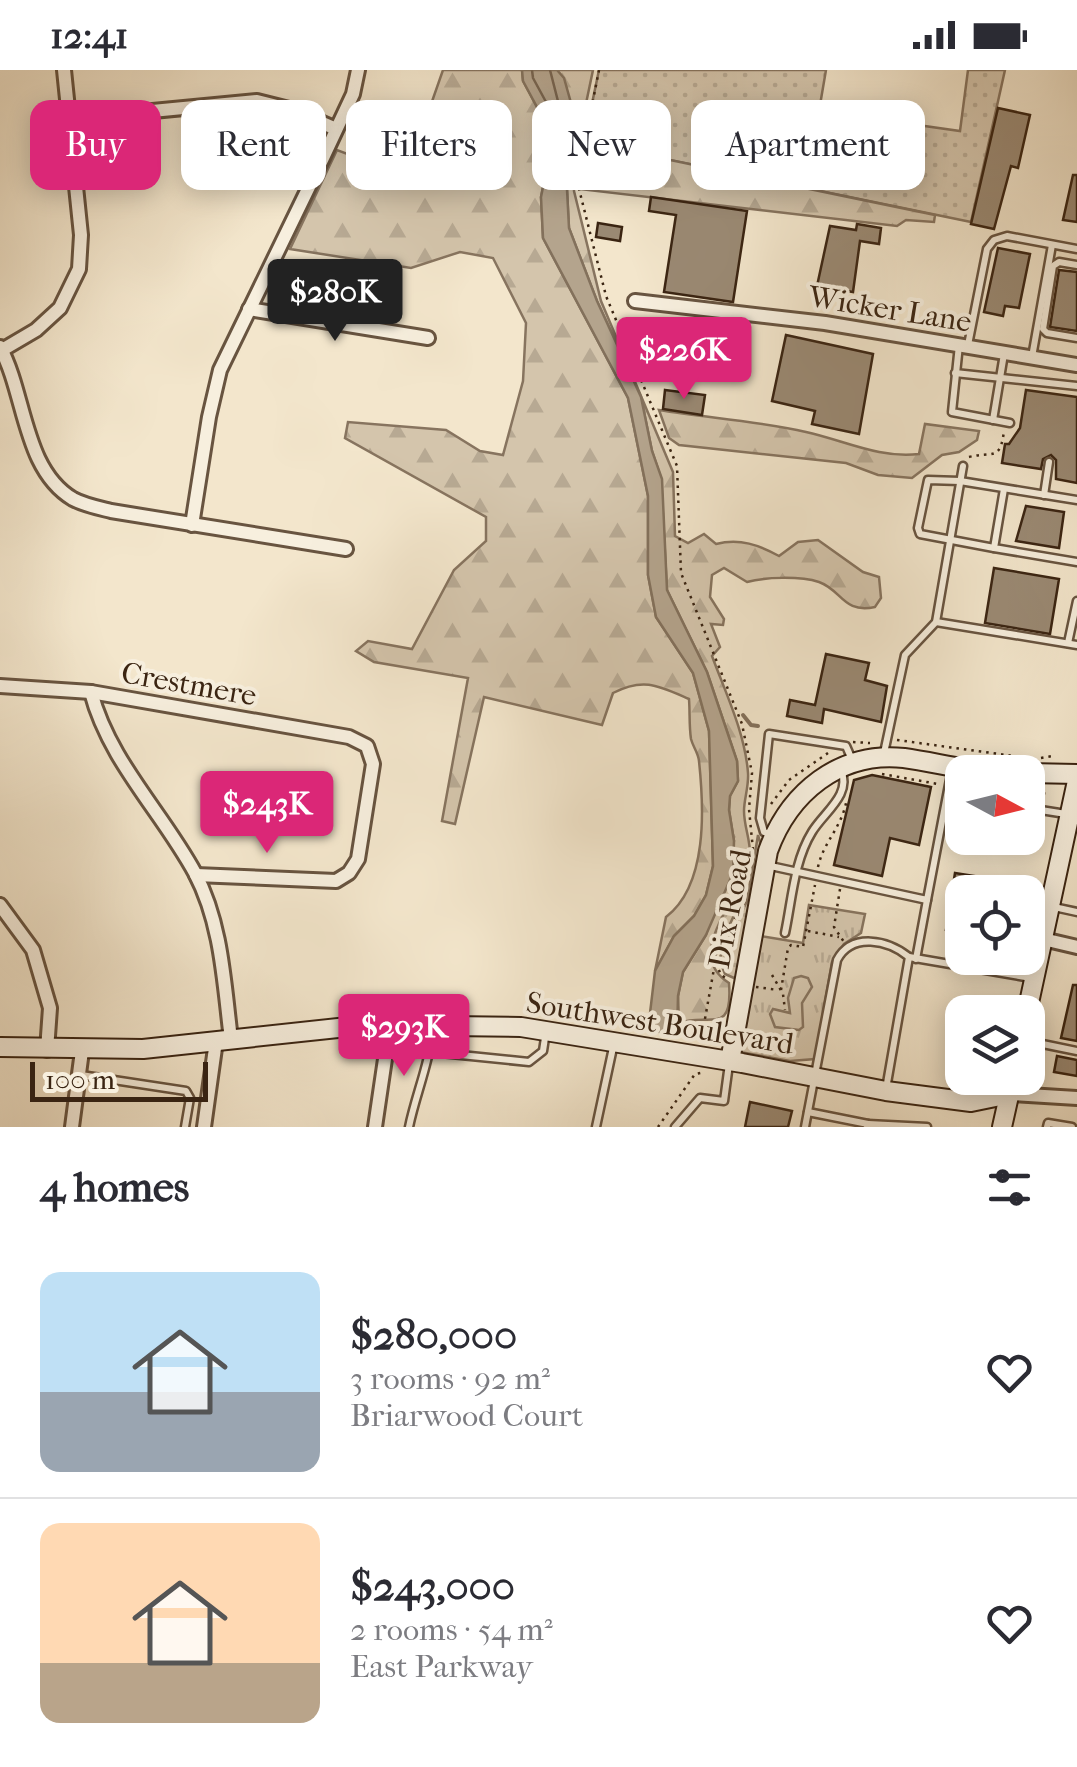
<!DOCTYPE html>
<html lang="en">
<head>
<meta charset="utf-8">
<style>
	body { margin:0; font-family:"IM FELL French Canon",serif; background:#f7f7f7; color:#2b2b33; height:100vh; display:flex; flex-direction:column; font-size:38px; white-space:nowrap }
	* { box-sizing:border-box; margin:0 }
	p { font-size:32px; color:#7c7c81 }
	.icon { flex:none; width:55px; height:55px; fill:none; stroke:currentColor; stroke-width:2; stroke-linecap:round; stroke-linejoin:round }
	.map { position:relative; height:1057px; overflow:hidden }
	.panel { display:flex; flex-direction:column; background:#fff; flex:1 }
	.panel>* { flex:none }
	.top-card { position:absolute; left:30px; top:30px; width:1018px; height:90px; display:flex; gap:20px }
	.needle { width:65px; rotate:97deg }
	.controls { position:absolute; left:945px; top:685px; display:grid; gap:20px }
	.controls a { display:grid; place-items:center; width:100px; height:100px; border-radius:20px; background:#fff; box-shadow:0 5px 25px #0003; font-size:50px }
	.scale { position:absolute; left:30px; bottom:25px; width:178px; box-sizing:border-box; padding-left:10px; border:5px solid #3a2412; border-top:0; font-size:28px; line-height:35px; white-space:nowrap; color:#3a2412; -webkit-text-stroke:8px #f7efde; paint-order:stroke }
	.price { position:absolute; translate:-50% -85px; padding:0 22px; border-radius:10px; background:#db2777; color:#fff; font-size:32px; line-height:65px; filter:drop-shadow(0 2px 5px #0008) }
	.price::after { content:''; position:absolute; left:50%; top:60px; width:30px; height:22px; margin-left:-15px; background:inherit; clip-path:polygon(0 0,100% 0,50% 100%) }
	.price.on { background:#222; color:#fff }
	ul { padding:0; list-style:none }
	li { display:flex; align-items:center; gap:30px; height:250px; padding:0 40px }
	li+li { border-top:2px solid #e1e1e2 }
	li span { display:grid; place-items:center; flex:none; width:280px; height:200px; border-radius:20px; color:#555 }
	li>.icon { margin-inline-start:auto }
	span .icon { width:120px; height:120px; fill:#fffc; stroke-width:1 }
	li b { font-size:42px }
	h2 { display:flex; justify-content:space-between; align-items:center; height:120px; padding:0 40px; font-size:42px }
	.chip { padding:0 35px; border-radius:20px; background:#fff; box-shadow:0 5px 25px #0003; font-size:35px; line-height:90px }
	.chip.on { background:#db2777; color:#fff }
	.status { display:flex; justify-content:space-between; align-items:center; height:70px; padding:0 50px; background:#fff; direction:ltr }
	.status svg { height:28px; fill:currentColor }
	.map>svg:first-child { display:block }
</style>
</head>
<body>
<div class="status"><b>12:41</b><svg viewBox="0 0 49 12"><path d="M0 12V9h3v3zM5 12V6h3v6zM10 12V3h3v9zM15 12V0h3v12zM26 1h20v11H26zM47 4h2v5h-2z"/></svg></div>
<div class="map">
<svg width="1077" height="1057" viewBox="0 0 1077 1057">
	<defs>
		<pattern id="grass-dots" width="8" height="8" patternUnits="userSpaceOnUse" patternTransform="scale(2.5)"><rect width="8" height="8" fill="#d4c5ac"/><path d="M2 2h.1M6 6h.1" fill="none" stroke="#b7a993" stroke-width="1.8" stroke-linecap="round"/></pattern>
		<pattern id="forest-firs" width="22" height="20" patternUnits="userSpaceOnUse" patternTransform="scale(2.5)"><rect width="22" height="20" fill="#d4c5ac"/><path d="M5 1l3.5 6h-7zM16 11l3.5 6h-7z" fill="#b7a993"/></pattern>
		<pattern id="park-tufts" width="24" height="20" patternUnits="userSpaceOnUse" patternTransform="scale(2.5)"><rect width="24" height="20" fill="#d4c5ac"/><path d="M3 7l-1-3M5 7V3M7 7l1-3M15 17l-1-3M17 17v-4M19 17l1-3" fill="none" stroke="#b7a993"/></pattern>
	</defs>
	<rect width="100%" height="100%" fill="#f3e6cc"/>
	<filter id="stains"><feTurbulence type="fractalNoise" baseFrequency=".002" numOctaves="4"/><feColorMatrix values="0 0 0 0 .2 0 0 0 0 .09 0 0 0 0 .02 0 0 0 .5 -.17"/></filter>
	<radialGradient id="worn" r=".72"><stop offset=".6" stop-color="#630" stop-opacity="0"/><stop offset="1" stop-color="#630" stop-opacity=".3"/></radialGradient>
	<g fill="url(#grass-dots)" stroke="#87745f" stroke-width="2.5">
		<polygon points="599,0 826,0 819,41 960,61 968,0 1005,0 971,152 665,89 658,48 589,48"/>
		<polygon points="758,765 761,775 737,906 734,908 725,904 719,889 747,831"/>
		<polygon points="750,789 742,828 712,893 711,868 729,831 738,803 747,799"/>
	</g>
	<g fill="url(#forest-firs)" stroke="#87745f" stroke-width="2.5">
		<path d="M 443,0 L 522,0 L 523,11 L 553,67 L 541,127 L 543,168 L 628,328 L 648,426 L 648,505 L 656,547 L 693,603 L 709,661 L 713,796 L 706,825 L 694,846 L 674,866 L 655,901 L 666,847 C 708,815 704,738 699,691 C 698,682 693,677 691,669 C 689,656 690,642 689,629 C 659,616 644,607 613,623 L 602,655 L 484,627 L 455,754 L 442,751 L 468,608 L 374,592 L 356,581 L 368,571 L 412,579 L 454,500 L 486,471 L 486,447 L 345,368 L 348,352 L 446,360 L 480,381 L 503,385 L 523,311 L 526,253 L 493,188 L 460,182 L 411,198 L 290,179 L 337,80 L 406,106 Z"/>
		<path d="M 557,0 L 593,0 L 574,91 L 574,121 L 601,231 L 673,402 L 675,466 L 688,473 L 704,464 L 716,474 C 740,468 759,475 779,486 L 798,472 L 818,470 L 863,502 L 879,507 L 881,528 L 875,537 C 843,544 842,520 819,512 C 800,506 765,507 747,512 L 724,498 L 712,505 L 710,527 L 724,549 L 723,555 L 711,554 L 720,577 L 712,586 C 726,624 745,663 748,703 C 749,716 744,729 744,741 C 744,757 751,771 750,787 C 750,799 745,796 738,803 C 732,809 732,824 729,832 C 717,860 695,891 729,913 C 733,967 709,942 679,953 L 678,926 L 683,902 L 706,865 L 734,771 L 729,740 L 730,726 L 738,711 L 737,691 L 707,602 L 667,520 L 661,408 L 652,381 L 641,327 L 597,231 L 569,158 L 566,100 L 572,66 Z"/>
		<polygon points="589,48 658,48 665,89 935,145 934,152 906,150 897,156 579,119 579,101"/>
		<path d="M 659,340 C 708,348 758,351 806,362 C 843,370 880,389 919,384 L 925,354 L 979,361 L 977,370 L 959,382 L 942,385 L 912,408 L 878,405 L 846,393 L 679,375 L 669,368 Z"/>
	</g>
	<polygon fill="url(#park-tufts)" stroke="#87745f" stroke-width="2.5" points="809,835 865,844 861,863 844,874 832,892 815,989 790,991 740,982 760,866 803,873"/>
	<polygon fill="#d4c5ac" stroke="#87745f" stroke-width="2.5" points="801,906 808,908 812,917 802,933 803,957 799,960 775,957 770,944 773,939 790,943 788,928 794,908"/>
	<polygon fill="#b4a48d" stroke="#83715c" stroke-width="2.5" points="522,0 557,0 564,8 571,33 572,66 566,100 569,158 597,231 641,327 652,381 662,409 667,520 707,602 737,691 738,711 730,726 729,740 734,771 733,803 706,865 683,902 678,926 677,965 648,960 655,901 674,866 694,846 706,825 713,796 709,661 693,603 656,547 648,505 648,426 628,328 543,168 541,127 553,67 523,11"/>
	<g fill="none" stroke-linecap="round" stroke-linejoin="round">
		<polyline stroke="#776450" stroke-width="2.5" points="532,0 533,8 552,43 557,46 561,43 550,0"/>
		<polyline stroke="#83715c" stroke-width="4" points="743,645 751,655 758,656"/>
	</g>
	<g fill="#9a8973" stroke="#3a2412" stroke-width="2.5">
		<polygon points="998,38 1030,45 1018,98 1011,96 994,159 971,154"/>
		<polygon points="1073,105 1077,105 1077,152 1063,150"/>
		<polygon points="651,127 747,141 733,232 664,222 676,145 649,141"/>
		<polygon points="598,153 622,157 620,171 596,167"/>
		<polygon points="857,154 881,158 879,174 860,171 853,222 817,216 830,156 856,160"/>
		<polygon points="998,178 1030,184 1019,238 1005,236 1003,246 984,242"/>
		<polygon points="1059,200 1077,202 1077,261 1050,257"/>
		<polygon points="641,249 714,259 710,292 637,282"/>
		<polygon points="786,265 873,284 859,364 812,354 815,341 772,331"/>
		<polygon points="665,320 705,325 702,345 663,339"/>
		<polygon points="1026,320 1077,327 1077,413 1056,409 1056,390 1051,385 1043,389 1041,399 1002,393 1005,374 1009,374 1020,358"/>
		<polygon points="1026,436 1064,442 1059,478 1016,471"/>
		<polygon points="994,498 1059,509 1050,564 985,553"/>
		<polygon points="826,584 869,593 865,610 887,616 881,652 824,639 822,653 787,646 790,630 815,635"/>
		<polygon points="872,705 931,717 919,775 890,768 882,806 834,795 854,710"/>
		<polygon points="955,803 1012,812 1010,822 962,822 962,862 946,860"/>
		<polygon points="1073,915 1077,915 1077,971 1061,968"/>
		<polygon points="1057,986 1077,990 1077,1006 1054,1002"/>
		<polygon points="750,1032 792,1041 788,1057 745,1057"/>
	</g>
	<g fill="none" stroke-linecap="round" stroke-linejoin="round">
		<g stroke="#685440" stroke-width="11">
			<g id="lane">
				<polyline points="1077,195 1059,192 1053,196 1043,259 1047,263 1077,268"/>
				<polyline points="959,275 952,342 1010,353"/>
				<polyline points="968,275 987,179 994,170 1007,166 1077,179"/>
				<polyline points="1032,287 1052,175"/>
				<polyline points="955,303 1077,316"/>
				<polyline points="993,350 1004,284"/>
				<polyline points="1004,419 994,478 1077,492"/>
				<polyline points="1044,425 1049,392"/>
				<polyline points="994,478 920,464 918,458 928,410 960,411 1077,430"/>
				<polyline points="936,552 1077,575"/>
				<polyline points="1068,573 1077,531"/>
				<polyline points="884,683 905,585 936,552 963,396"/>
				<polyline points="948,726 962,728"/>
				<polyline points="1028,738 1066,744"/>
				<polyline points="772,765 764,762 760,748 769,664 846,676 853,692"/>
				<polyline points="766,795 927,830 952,699"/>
				<polyline points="1054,837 1077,842"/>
				<path d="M 785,863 C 792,830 794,791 812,762 C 824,742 852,725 841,700"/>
				<polyline points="916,889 927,830"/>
				<polyline points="1028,971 1077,981"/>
				<polyline points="431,982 529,992 543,981 546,961"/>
				<polyline points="81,1005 186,1021 190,1028 185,1057"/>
				<polyline points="886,1019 909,887"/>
				<polyline points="808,1042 868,1054 867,1057"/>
				<polyline points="868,1054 927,1057"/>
				<path d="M 409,1057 C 416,1023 431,990 432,957"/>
				<polyline points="596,1057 614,973"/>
				<polyline points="675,1057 700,1028 724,1031 729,994"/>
				<path d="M 805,1057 L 837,890 C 852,862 888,870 909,887 L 1031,908"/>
				<polyline points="1047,1057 1048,1053 1072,1057"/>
			</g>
		</g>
		<g stroke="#685440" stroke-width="18">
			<g id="street">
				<polyline points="69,49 257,31 293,40 336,59"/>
				<polyline points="635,231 825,253 1077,295"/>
				<polyline points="249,239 428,268"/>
				<path d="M 0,277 C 26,325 23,399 73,429 C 84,435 99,438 111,441 L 346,479"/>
				<polyline points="2,280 36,260 60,238 79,199 81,165 64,0"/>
				<polyline points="192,455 209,347 220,300 323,88 353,24 358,0"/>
				<polyline points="0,616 91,622 349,667 367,676 373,694 358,789 349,803 336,811 196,805"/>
				<path d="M 91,622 C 109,691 162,742 195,803 C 222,854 224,914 231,969"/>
				<polyline points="0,835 33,880 50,938 47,980"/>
				<polyline points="1043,869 1077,877"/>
				<polyline points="1010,1024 1077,1028"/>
				<polyline points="72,1057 82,981"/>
				<polyline points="204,1057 216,971"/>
				<polyline points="375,1057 390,955"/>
			</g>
		</g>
		<g stroke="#3a2412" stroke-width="22">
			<g id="secondary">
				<polyline points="1028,703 1077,704"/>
				<polyline points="1027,942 1077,711"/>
				<polyline points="0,977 143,979 366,955 521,957 742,993 886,1021 971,1032 1010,1024"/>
				<path d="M 730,991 L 768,781 C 789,723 839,681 904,688 C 932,692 960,699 989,702"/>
				<polyline points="1002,1057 1013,1008"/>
			</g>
		</g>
		<g stroke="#3a2412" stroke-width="2.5" stroke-dasharray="2.5 5" stroke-linecap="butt">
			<polyline points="599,0 579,101 579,119 606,226 677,396 681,503 742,654 752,703 749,739 753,780"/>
			<path d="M 969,387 C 993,381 1000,392 1004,361"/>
			<polyline points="897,670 1028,688"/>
			<polyline points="853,672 870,673"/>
			<polyline points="1041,688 1053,686"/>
			<polyline points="882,704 938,714"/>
			<polyline points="1028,721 1047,724"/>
			<polyline points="771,734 789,710 828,683"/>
			<path d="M 818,797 C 823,773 841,758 846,733"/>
			<polyline points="840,819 834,857 844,872"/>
			<polyline points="808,861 839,867"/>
			<polyline points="716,893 721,905 729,910"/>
			<polyline points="772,905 783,924 785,940"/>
			<polyline points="756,917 778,920"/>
			<polyline points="781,920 788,878 791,875 803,877 815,815"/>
			<polyline points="701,971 715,893 743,831"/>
			<polyline points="658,1057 695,1004 705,1002"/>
		</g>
		<use href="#lane" stroke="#f7efde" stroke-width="6"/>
		<use href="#street" stroke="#f7efde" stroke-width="12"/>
		<use href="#secondary" stroke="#f7efde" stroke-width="18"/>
	</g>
	<g text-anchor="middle" stroke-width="8" stroke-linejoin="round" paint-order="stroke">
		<g font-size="30" fill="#3a2412" stroke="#f7efde">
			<text transform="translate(890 239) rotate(9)" y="10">Wicker Lane</text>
			<text transform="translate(189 614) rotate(10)" y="10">Crestmere</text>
			<text transform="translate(730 839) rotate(-79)" y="10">Dix Road</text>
			<text transform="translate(660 953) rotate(9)" y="10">Southwest Boulevard</text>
		</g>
	</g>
	<rect width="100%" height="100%" filter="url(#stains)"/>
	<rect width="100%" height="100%" fill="url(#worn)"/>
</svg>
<div class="controls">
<a><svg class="needle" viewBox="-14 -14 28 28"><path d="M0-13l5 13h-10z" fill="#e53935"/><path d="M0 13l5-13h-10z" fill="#7c7c81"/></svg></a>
<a><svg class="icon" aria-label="locate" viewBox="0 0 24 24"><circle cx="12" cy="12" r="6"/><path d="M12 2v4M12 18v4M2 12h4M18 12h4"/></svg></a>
<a><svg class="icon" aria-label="layers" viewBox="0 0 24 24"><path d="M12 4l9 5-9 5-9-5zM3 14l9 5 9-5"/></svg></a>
</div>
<div class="scale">100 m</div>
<b class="price on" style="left:335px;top:274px">$280K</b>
<b class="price" style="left:684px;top:332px">$226K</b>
<b class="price" style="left:267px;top:786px">$243K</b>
<b class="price" style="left:404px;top:1009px">$293K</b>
<div class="top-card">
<a class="chip on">Buy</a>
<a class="chip">Rent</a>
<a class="chip">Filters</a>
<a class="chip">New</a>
<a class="chip">Apartment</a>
</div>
</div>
<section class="panel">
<h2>4 homes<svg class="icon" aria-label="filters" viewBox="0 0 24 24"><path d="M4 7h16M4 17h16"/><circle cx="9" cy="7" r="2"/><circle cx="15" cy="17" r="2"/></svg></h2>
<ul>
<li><span style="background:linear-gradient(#bfe0f5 60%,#9aa5b1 0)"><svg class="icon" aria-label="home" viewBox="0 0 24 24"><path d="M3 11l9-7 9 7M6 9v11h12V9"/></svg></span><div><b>$280,000</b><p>3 rooms · 92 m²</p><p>Briarwood Court</p></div><svg class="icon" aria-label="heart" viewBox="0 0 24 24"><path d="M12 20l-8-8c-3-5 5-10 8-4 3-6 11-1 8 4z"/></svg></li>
<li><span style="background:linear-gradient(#ffd9b3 70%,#b9a48a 0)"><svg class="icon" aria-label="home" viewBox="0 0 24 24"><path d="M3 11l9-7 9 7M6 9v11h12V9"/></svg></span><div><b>$243,000</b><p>2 rooms · 54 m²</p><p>East Parkway</p></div><svg class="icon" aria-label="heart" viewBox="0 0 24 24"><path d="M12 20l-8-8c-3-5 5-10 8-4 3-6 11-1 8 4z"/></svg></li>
</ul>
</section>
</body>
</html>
